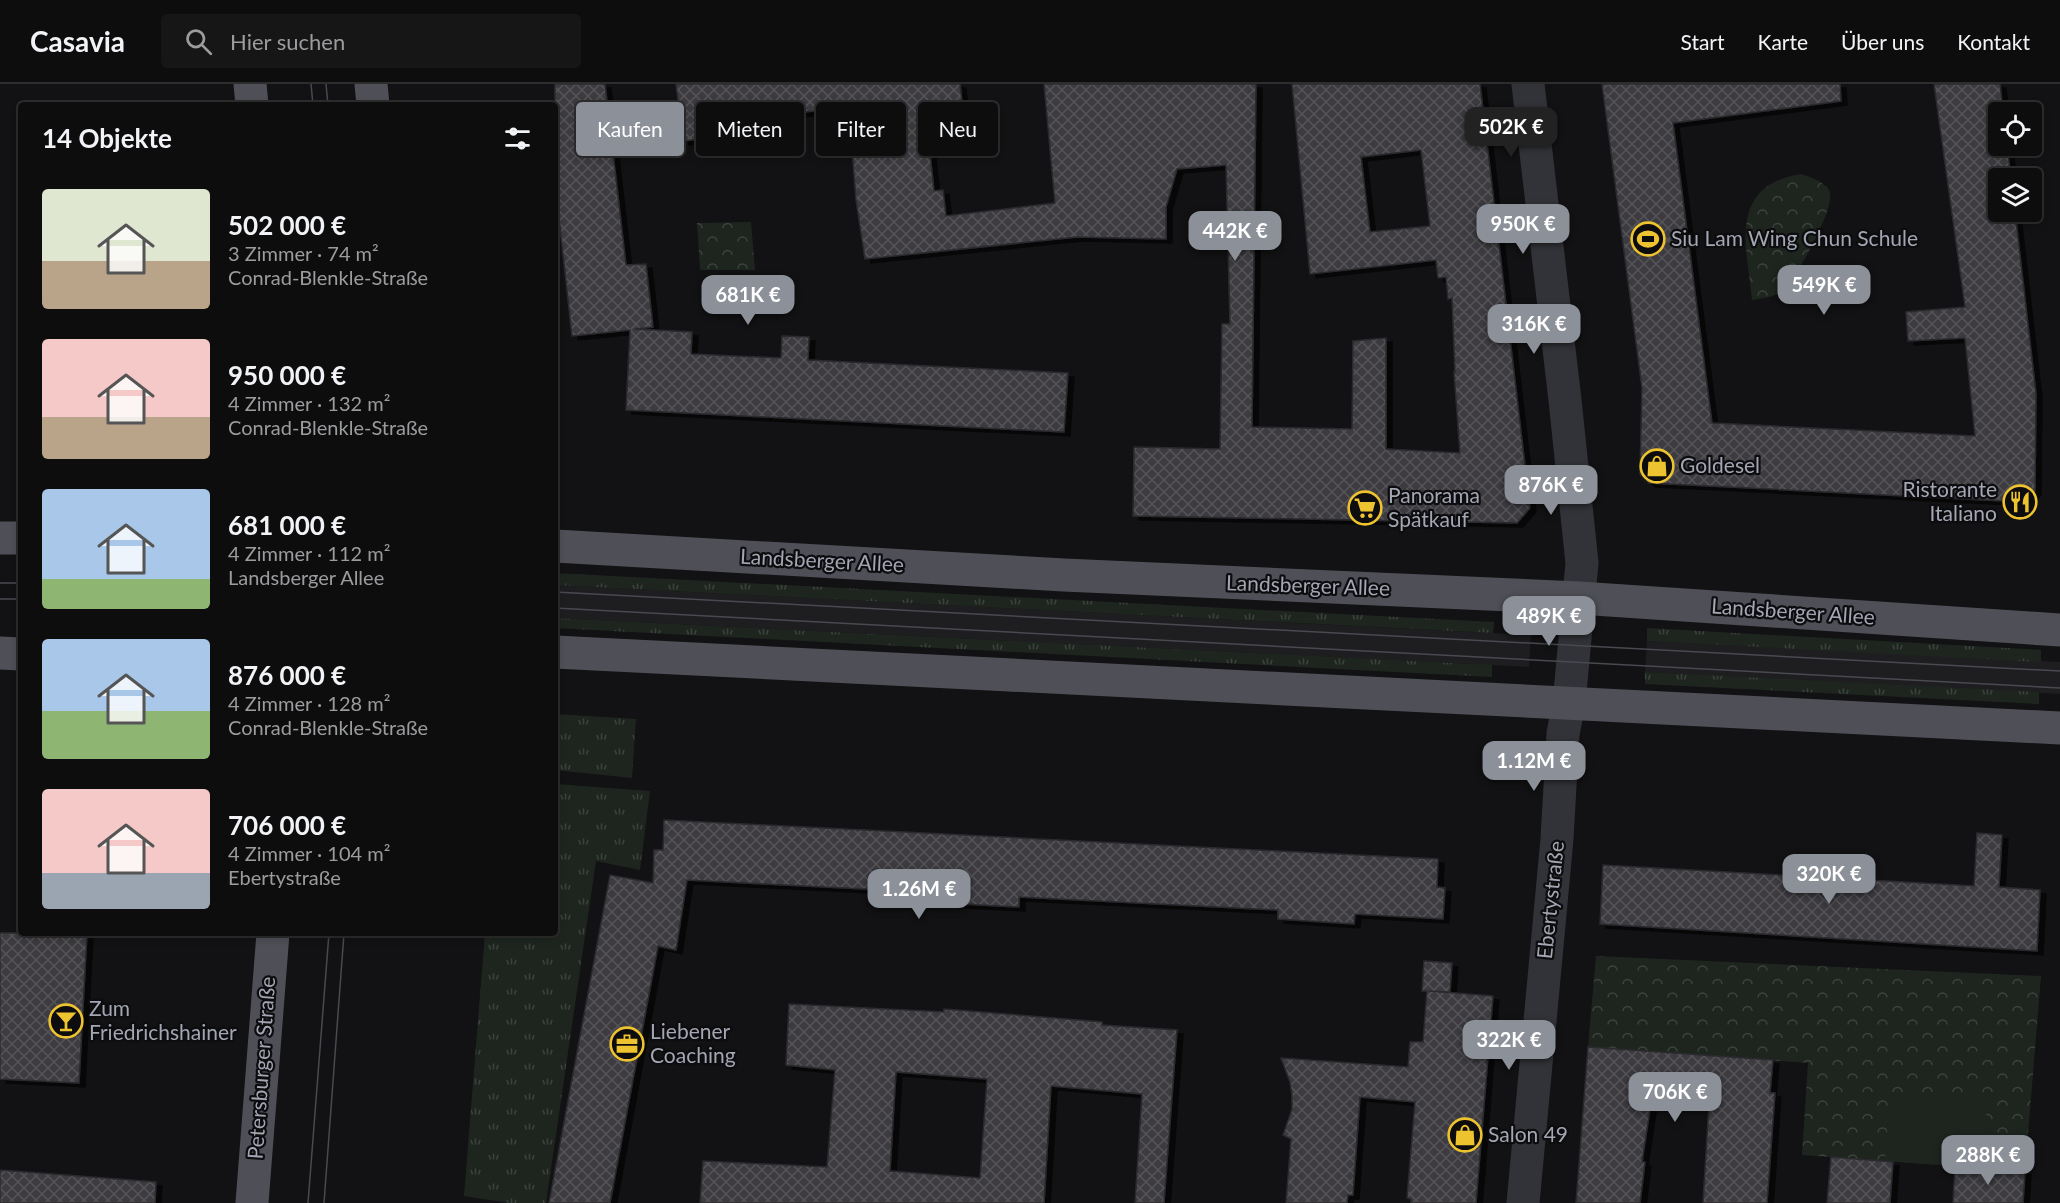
<!DOCTYPE html>
<html lang="de">
<head>
<meta charset="utf-8">
<style>
	body { margin:0; font-family:Lato,sans-serif; background:#171617; color:#f1f3f6; height:100vh; display:flex; flex-direction:column; font-size:22px; white-space:nowrap }
	* { box-sizing:border-box; margin:0 }
	p { font-size:20px; color:#9b9c9e }
	.icon { flex:none; width:33px; height:33px; fill:none; stroke:currentColor; stroke-width:2; stroke-linecap:round; stroke-linejoin:round }
	.map { position:relative; flex:1; overflow:hidden }
	.details { position:absolute; left:18px; top:18px; width:540px; height:834px; display:flex; flex-direction:column; background:#0e0d0e; border-radius:6px; box-shadow:0 3px 9px #0003,0 0 0 2px #2e2d2e }
	.details>* { flex:none }
	.banner { position:absolute; left:576px; top:18px; width:570px; height:54px; display:flex; gap:12px }
	.tools { position:absolute; left:1988px; top:18px; display:grid; gap:12px }
	.tools a { display:grid; place-items:center; width:54px; height:54px; border-radius:6px; background:#0e0d0e; box-shadow:0 3px 9px #0003,0 0 0 2px #2e2d2e; font-size:30px }
	.price { position:absolute; translate:-50% -51px; padding:0 14px; border-radius:12px; background:#8c9099; color:#fff; font-size:20px; line-height:39px; filter:drop-shadow(0 2px 3px #0008) }
	.price::after { content:''; position:absolute; left:50%; top:36px; width:18px; height:14px; margin-left:-9px; background:inherit; clip-path:polygon(0 0,100% 0,50% 100%) }
	.price.current { background:#222; color:#fff }
	ul { padding:0; list-style:none }
	li { display:flex; align-items:center; gap:18px; height:150px; padding:0 24px }
	li span { display:grid; place-items:center; flex:none; width:168px; height:120px; border-radius:6px; color:#555 }
	li>.icon { margin-inline-start:auto }
	span .icon { width:72px; height:72px; fill:#fffc; stroke-width:1 }
	li b { font-size:26px }
	h2 { display:flex; justify-content:space-between; align-items:center; height:72px; padding:0 24px; font-size:26px }
	.chip { padding:0 21px; border-radius:6px; background:#0e0d0e; box-shadow:0 3px 9px #0003,0 0 0 2px #2e2d2e; font-size:21px; line-height:54px }
	.chip.current { background:#8c9099; color:#fff }
	header { display:flex; align-items:center; gap:36px; box-sizing:border-box; height:84px; padding:0 30px; background:#0e0d0e; border-bottom:2px solid #2e2d2e }
	header strong { font-size:28px }
	nav { display:flex; gap:33px; margin-inline-start:auto; font-size:21px }
	.search { width:420px; height:54px; background:#171617; display:flex; align-items:center; gap:15px; box-sizing:border-box; padding:0 21px; border-radius:6px; color:#9b9c9e; font-size:22px }
	.map>svg:first-child { display:block }
</style>
</head>
<body>
<header>
<strong>Casavia</strong>
<div class="search"><svg class="icon" aria-label="search" viewBox="0 0 24 24"><circle cx="10" cy="10" r="6"/><path d="M15 15l6 6"/></svg>Hier suchen</div>
<nav><a>Start</a><a>Karte</a><a>Über uns</a><a>Kontakt</a></nav>
</header>
<div class="map">
<svg width="2060" height="1119" viewBox="0 0 2060 1119">
	<defs>
		<pattern id="grass-tufts" width="24" height="20" patternUnits="userSpaceOnUse" patternTransform="scale(1.5)"><rect width="24" height="20" fill="#1e251f"/><path d="M3 7l-1-3M5 7V3M7 7l1-3M15 17l-1-3M17 17v-4M19 17l1-3" fill="none" stroke="#3c423d"/></pattern>
		<pattern id="park-crowns" width="20" height="18" patternUnits="userSpaceOnUse" patternTransform="scale(1.5)"><rect width="20" height="18" fill="#1e251f"/><path d="M2 6a3 3 0 1 1 6 0M12 15a3 3 0 1 1 6 0" fill="none" stroke="#3c423d"/></pattern>
		<pattern id="building-cross-hatch" width="8" height="8" patternUnits="userSpaceOnUse" patternTransform="scale(1.5)"><rect width="8" height="8" fill="#3c3b40"/><path d="M0 0l8 8M0 8l8-8" fill="none" stroke="#555459"/></pattern>
		<filter id="shadow"><feDropShadow dx="6" dy="4" stdDeviation="0" flood-color="#0009"/></filter>
	</defs>
	<rect width="100%" height="100%" fill="#121113"/>
	<g fill="#1e1d20">
		<polygon points="555,501 1531,551 1529,583 555,534"/>
		<polygon points="1647,557 2060,578 2060,610 1645,588"/>
	</g>
	<g fill="url(#grass-tufts)">
		<polygon points="555,489 1494,538 1493,549 555,501"/>
		<polygon points="555,534 1492,581 1492,593 555,544"/>
		<polygon points="1647,544 2041,566 2041,578 1647,557"/>
		<polygon points="1645,588 2039,608 2039,620 1645,600"/>
		<polygon points="555,630 636,635 632,694 555,686"/>
		<polygon points="555,700 650,707 640,786 596,777 546,1119 509,1119 464,1112 485,849 555,849"/>
	</g>
	<g fill="url(#park-crowns)">
		<path d="M 1801,90 C 1810,93 1823,97 1829,106 C 1838,121 1796,194 1783,206 C 1776,213 1762,214 1752,216 C 1747,163 1727,102 1801,90 Z"/>
		<polygon points="751,138 755,186 700,186 697,139"/>
		<polygon points="1596,872 2041,892 2025,1087 1802,1071 1808,979 1588,963"/>
	</g>
	<polygon fill="#1e251f" points="1890,1010 1987,1017 1983,1084 1885,1077"/>
	<g fill="url(#building-cross-hatch)" stroke="#2c2b2f" stroke-width="1.5" fill-rule="evenodd" filter="url(#shadow)">
		<polygon points="555,0 605,0 626,181 646,180 653,243 635,245 692,248 691,270 781,274 782,252 809,253 808,276 1068,289 1064,348 626,326 630,246 572,252 555,98"/>
		<path d="M 676,0 L 960,0 L 963,27 L 926,31 L 934,107 L 943,106 L 946,132 L 1055,119 L 1044,0 L 1256,0 L 1252,343 L 1352,345 L 1353,257 L 1386,254 L 1386,365 L 1460,369 L 1454,288 L 1455,288 L 1452,214 L 1448,215 L 1446,193 L 1438,194 L 1436,176 L 1310,190 L 1292,0 L 1480,0 L 1530,424 L 1517,439 L 1133,432 L 1134,363 L 1220,365 L 1222,240 L 1230,240 L 1226,81 L 1177,85 L 1166,123 L 1166,155 L 1077,153 L 865,175 L 856,116 L 850,39 L 846,40 L 844,23 L 767,33 L 768,41 L 709,48 L 710,54 L 683,57 ZM 1421,66 L 1430,142 L 1370,148 L 1361,73 Z"/>
		<polygon points="1602,0 1840,0 1841,17 1673,39 1712,339 1975,352 1965,254 1908,257 1906,228 1965,223 1934,0 2000,0 2003,28 1998,28 1998,62 2007,62 2011,94 1998,94 1998,128 2015,128 2036,310 2035,407 2025,418 1649,399 1640,390 1642,304"/>
		<polygon points="664,736 1438,775 1437,803 1445,804 1443,835 1355,830 1354,840 1278,835 1278,826 1019,813 1019,823 942,819 943,809 687,796 676,866 658,862 610,1119 549,1119 610,791 653,799 654,766 663,766"/>
		<polygon points="1977,749 2002,751 1999,803 2040,806 2037,867 1600,840 1603,781 1974,802"/>
		<polygon points="0,849 87,849 79,999 0,995"/>
		<polygon points="1424,877 1452,879 1450,908 1429,907 1493,912 1476,1119 1411,1119 1411,1115 1407,1114 1415,1018 1360,1013 1353,1111 1348,1111 1347,1119 1286,1119 1291,1055 1283,1051 1292,1025 1292,1011 1290,998 1281,974 1408,983 1410,958 1423,958 1427,907 1422,907"/>
		<path d="M 789,920 L 944,928 L 944,925 L 1102,938 L 1102,941 L 1177,946 L 1164,1119 L 1135,1119 L 1142,1010 L 1051,1002 L 1044,1119 L 700,1119 L 703,1077 L 827,1083 L 835,986 L 786,981 ZM 896,988 L 987,995 L 980,1094 L 890,1087 Z"/>
		<polygon points="1588,963 1773,976 1770,1009 1775,1009 1767,1119 1703,1119 1710,1003 1654,999 1642,1078 1645,1078 1640,1119 1576,1119"/>
		<polygon points="1831,1073 1893,1078 1890,1119 1827,1119"/>
		<polygon points="1955,1082 2025,1087 2023,1119 1953,1119"/>
		<polygon points="0,1086 156,1098 155,1119 0,1119"/>
	</g>
	<g fill="none" stroke-linecap="round" stroke-linejoin="round">
		<polyline stroke="#323338" stroke-width="33" points="1523,1119 1557,755 1563,650 1569,619 1582,479 1565,316 1528,0"/>
		<g stroke="#4f4f57" stroke-width="33">
			<polyline points="250,0 252,21"/>
			<polyline points="371,0 373,21"/>
			<polyline points="0,454 21,454"/>
			<polyline points="555,462 1064,491 1579,514 2060,546"/>
			<polyline points="555,568 2060,644"/>
			<polyline points="0,569 21,570"/>
			<polyline points="252,1119 273,849"/>
		</g>
		<g stroke="#494a51" stroke-width="1.5">
			<polyline points="311,0 313,21"/>
			<polyline points="326,0 328,21"/>
			<polyline points="0,499 21,499"/>
			<polyline points="555,508 2060,587"/>
			<polyline points="0,515 21,515"/>
			<polyline points="555,524 2060,604"/>
			<polyline points="308,1119 329,849"/>
			<polyline points="324,1119 344,849"/>
		</g>
	</g>
	<defs>
		<g id="stadium-ring" transform="scale(1.725)"><circle r="9.5" fill="#0d0c0e" stroke="#edc32f" stroke-width="1.5"/><path d="M0-5a6.5 5 0 1 0 0 10a6.5 5 0 1 0 0-10ZM-3.5-1.8h7v3.6h-7Z" fill="#edc32f"/></g>
		<g id="shop-ring" transform="scale(1.725)"><circle r="9.5" fill="#0d0c0e" stroke="#edc32f" stroke-width="1.5"/><path d="M-5-2.5h2.3a2.7 3.5 0 0 1 5.4 0H5L5.5 6h-11ZM-1.5-2.5h3a1.5 2.3 0 0 0-3 0Z" fill="#edc32f"/></g>
		<g id="restaurant-ring" transform="scale(1.725)"><circle r="9.5" fill="#0d0c0e" stroke="#edc32f" stroke-width="1.5"/><path d="M-5-6h1v4h1v-4h1v4h1v-4h1v5L-1.5 .5V6h-2V.5L-5-1ZM5-6V6H3V1.5H1.5Q1.5-4 5-6Z" fill="#edc32f"/></g>
		<g id="supermarket-ring" transform="scale(1.725)"><circle r="9.5" fill="#0d0c0e" stroke="#edc32f" stroke-width="1.5"/><path d="M-6-5.5h2.5l.6 2H6L4.5 2H-2.5L-4.4-4H-6ZM-1.5 3.2a1.3 1.3 0 1 0 .1 0ZM3 3.2a1.3 1.3 0 1 0 .1 0Z" fill="#edc32f"/></g>
		<g id="bar-ring" transform="scale(1.725)"><circle r="9.5" fill="#0d0c0e" stroke="#edc32f" stroke-width="1.5"/><path d="M-6-5H6L.8 .8V4.5H3.5V6h-7V4.5H-.8V.8Z" fill="#edc32f"/></g>
		<g id="office-ring" transform="scale(1.725)"><circle r="9.5" fill="#0d0c0e" stroke="#edc32f" stroke-width="1.5"/><path d="M-6-3h4V-5.5h4V-3h4V5H-6ZM-1-4.5V-3h2v-1.5ZM-6 0V1H6V0Z" fill="#edc32f"/></g>
	</defs>
	<g fill-rule="evenodd">
		<use href="#stadium-ring" x="1648" y="155"/>
		<use href="#shop-ring" x="1657" y="382"/>
		<use href="#restaurant-ring" x="2020" y="418"/>
		<use href="#supermarket-ring" x="1365" y="424"/>
		<use href="#bar-ring" x="66" y="937"/>
		<use href="#office-ring" x="627" y="960"/>
		<use href="#shop-ring" x="1465" y="1051"/>
	</g>
	<g text-anchor="middle" stroke-width="4.5" stroke-linejoin="round" paint-order="stroke">
		<g font-size="21" fill="#a3a6b3" stroke="#0d0c0e" text-anchor="start">
			<text x="1671" y="162">Siu Lam Wing Chun Schule</text>
			<text x="1680" y="389">Goldesel</text>
			<text x="1997" y="413" text-anchor="end">Ristorante<tspan x="1997" dy="24">Italiano</tspan></text>
			<text x="1388" y="419">Panorama<tspan x="1388" dy="24">Spätkauf</tspan></text>
			<text x="89" y="932">Zum<tspan x="89" dy="24">Friedrichshainer</tspan></text>
			<text x="650" y="955">Liebener<tspan x="650" dy="24">Coaching</tspan></text>
			<text x="1488" y="1058">Salon 49</text>
		</g>
		<g font-size="21" fill="#a3a6b3" stroke="#0d0c0e">
			<text transform="translate(822 477) rotate(3)" y="7">Landsberger Allee</text>
			<text transform="translate(1308 502) rotate(2)" y="7">Landsberger Allee</text>
			<text transform="translate(1793 528) rotate(4)" y="7">Landsberger Allee</text>
			<text transform="translate(1551 816) rotate(-84)" y="7">Ebertystraße</text>
			<text transform="translate(262 984) rotate(-86)" y="7">Petersburger Straße</text>
		</g>
	</g>
</svg>
<div class="tools">
<a><svg class="icon" aria-label="locate" viewBox="0 0 24 24"><circle cx="12" cy="12" r="6"/><path d="M12 2v4M12 18v4M2 12h4M18 12h4"/></svg></a>
<a><svg class="icon" aria-label="layers" viewBox="0 0 24 24"><path d="M12 4l9 5-9 5-9-5zM3 14l9 5 9-5"/></svg></a>
</div>
<b class="price current" style="left:1511px;top:74px">502K €</b>
<b class="price" style="left:1523px;top:171px">950K €</b>
<b class="price" style="left:1235px;top:178px">442K €</b>
<b class="price" style="left:1824px;top:232px">549K €</b>
<b class="price" style="left:748px;top:242px">681K €</b>
<b class="price" style="left:1534px;top:271px">316K €</b>
<b class="price" style="left:1551px;top:432px">876K €</b>
<b class="price" style="left:1549px;top:563px">489K €</b>
<b class="price" style="left:1534px;top:708px">1.12M €</b>
<b class="price" style="left:1829px;top:821px">320K €</b>
<b class="price" style="left:919px;top:836px">1.26M €</b>
<b class="price" style="left:1509px;top:987px">322K €</b>
<b class="price" style="left:1675px;top:1039px">706K €</b>
<b class="price" style="left:1988px;top:1102px">288K €</b>
<div class="banner">
<a class="chip current">Kaufen</a>
<a class="chip">Mieten</a>
<a class="chip">Filter</a>
<a class="chip">Neu</a>
</div>
<section class="details">
<h2>14 Objekte<svg class="icon" aria-label="filters" viewBox="0 0 24 24"><path d="M4 7h16M4 17h16"/><circle cx="9" cy="7" r="2"/><circle cx="15" cy="17" r="2"/></svg></h2>
<ul>
<li><span style="background:linear-gradient(#dfe7d0 60%,#b9a48a 0)"><svg class="icon" aria-label="home" viewBox="0 0 24 24"><path d="M3 11l9-7 9 7M6 9v11h12V9"/></svg></span><div><b>502 000 €</b><p>3 Zimmer · 74 m²</p><p>Conrad-Blenkle-Straße</p></div></li>
<li><span style="background:linear-gradient(#f6c9c9 65%,#b9a48a 0)"><svg class="icon" aria-label="home" viewBox="0 0 24 24"><path d="M3 11l9-7 9 7M6 9v11h12V9"/></svg></span><div><b>950 000 €</b><p>4 Zimmer · 132 m²</p><p>Conrad-Blenkle-Straße</p></div></li>
<li><span style="background:linear-gradient(#a9c7e8 75%,#8fb573 0)"><svg class="icon" aria-label="home" viewBox="0 0 24 24"><path d="M3 11l9-7 9 7M6 9v11h12V9"/></svg></span><div><b>681 000 €</b><p>4 Zimmer · 112 m²</p><p>Landsberger Allee</p></div></li>
<li><span style="background:linear-gradient(#a9c7e8 60%,#8fb573 0)"><svg class="icon" aria-label="home" viewBox="0 0 24 24"><path d="M3 11l9-7 9 7M6 9v11h12V9"/></svg></span><div><b>876 000 €</b><p>4 Zimmer · 128 m²</p><p>Conrad-Blenkle-Straße</p></div></li>
<li><span style="background:linear-gradient(#f6c9c9 70%,#9aa5b1 0)"><svg class="icon" aria-label="home" viewBox="0 0 24 24"><path d="M3 11l9-7 9 7M6 9v11h12V9"/></svg></span><div><b>706 000 €</b><p>4 Zimmer · 104 m²</p><p>Ebertystraße</p></div></li>
</ul>
</section>
</div>
</body>
</html>
